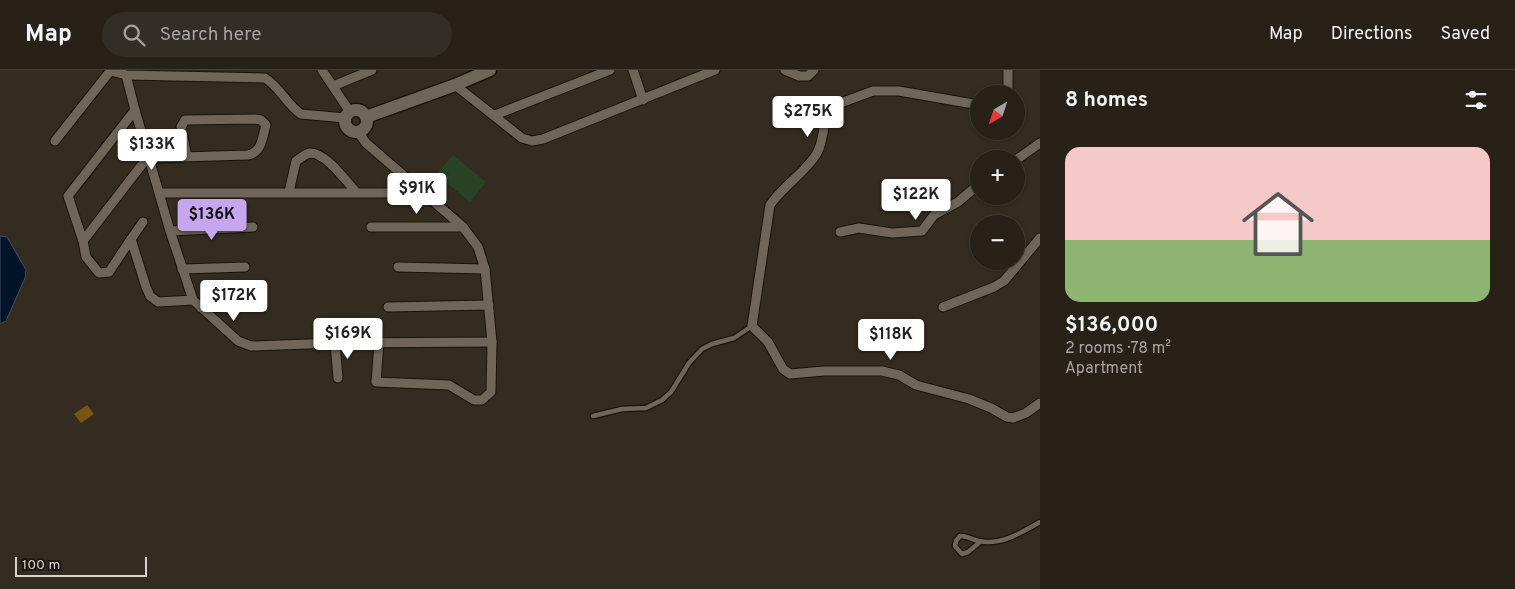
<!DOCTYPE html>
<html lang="en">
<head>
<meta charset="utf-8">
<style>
	body { margin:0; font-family:Overpass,sans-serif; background:#332e25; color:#f1f3f6; height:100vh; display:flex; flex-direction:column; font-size:19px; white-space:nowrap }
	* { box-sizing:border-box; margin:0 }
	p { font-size:16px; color:#a4a3a2 }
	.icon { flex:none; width:28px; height:28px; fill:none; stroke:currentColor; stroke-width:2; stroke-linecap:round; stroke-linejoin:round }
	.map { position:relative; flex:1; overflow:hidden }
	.sheet { display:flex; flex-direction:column; background:#272118; width:475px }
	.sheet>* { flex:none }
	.needle { width:32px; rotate:219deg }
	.tools { position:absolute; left:970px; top:15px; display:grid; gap:10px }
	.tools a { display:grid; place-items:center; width:55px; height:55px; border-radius:50%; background:#272118; box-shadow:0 1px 4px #0004,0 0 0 1px #433e37; font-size:25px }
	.scale { position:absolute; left:15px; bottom:12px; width:132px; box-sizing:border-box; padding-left:5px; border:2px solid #d7d2cb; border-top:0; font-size:14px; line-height:18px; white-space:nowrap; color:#d7d2cb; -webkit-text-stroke:4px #191510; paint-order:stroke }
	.price { position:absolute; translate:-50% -42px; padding:0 11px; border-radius:5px; background:#fff; color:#222; font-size:16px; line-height:32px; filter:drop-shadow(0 1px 2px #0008) }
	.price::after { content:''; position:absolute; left:50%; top:30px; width:15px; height:11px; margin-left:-8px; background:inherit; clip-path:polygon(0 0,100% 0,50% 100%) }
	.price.current { background:#c7a6f0; color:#111 }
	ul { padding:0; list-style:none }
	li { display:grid; align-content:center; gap:10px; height:265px; padding:0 25px }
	li span { display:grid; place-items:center; height:155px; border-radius:15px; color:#555 }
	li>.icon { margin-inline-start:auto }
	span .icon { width:90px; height:90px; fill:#fffc; stroke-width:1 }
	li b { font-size:21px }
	h2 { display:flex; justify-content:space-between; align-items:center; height:60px; padding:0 25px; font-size:21px }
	header { display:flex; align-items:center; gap:30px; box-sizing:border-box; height:70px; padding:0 25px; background:#272118; border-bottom:1px solid #433e37 }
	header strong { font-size:24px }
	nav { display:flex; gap:28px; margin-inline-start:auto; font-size:18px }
	.search { width:350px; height:45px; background:#332e25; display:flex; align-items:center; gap:12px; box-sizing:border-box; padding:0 18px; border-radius:28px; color:#a4a3a2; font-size:19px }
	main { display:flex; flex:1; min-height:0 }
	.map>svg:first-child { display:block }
</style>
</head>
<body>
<header>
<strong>Map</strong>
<div class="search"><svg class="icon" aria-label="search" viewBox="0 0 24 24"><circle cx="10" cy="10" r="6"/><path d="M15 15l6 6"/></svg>Search here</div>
<nav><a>Map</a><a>Directions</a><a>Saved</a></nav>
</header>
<main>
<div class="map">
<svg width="1040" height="519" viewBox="0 0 1040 519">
	<rect width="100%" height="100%" fill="#342c20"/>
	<polygon fill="#284224" points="453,85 486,112 470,132 436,104"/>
	<polygon fill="#001429" stroke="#404d5a" points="0,166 7,167 26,200 25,208 6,251 0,254"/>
	<polygon fill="#795514" points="87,335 94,344 81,353 74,344"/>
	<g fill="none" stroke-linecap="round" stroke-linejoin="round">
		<g stroke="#1b1409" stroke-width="7">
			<g id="lane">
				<polyline points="593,346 622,339 646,338 662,330 671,322 689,293 702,279 712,274 734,268 752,256"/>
				<path d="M 980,472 L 968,482 L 962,484 L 955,476 L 956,471 L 960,466 C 968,466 973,470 979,471 C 1001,476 1022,462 1040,452"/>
			</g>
		</g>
		<g stroke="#1b1409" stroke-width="11">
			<g id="street">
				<polyline points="322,0 350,42"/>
				<polyline points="633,0 643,30"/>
				<polyline points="785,0 799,6 808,6 814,0"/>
				<path d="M 111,1 L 126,5 L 265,8 C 280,17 287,35 301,44 L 345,48"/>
				<polyline points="126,5 135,40"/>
				<polyline points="455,15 522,68 532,71 543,69 715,0"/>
				<polyline points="333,16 372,0"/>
				<polyline points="1008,24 1008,0"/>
				<path d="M 979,35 L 899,21 L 873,21 L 827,38 C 824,51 824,71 817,83 C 807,101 783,116 770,135 L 752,256 L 768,272 L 783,299 L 790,304 L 824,301 L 882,301 L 899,305 L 916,315 L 969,329 L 991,338 L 1007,347 L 1013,348 L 1026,343 L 1040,333"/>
				<polyline points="495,45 610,0"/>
				<polyline points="358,62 366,73 463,157 478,177 485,199 492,272 491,322 482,330 474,330 449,315 376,312 379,273"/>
				<polyline points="55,71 111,0"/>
				<polyline points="1016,90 1040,73"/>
				<path d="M 289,122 L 296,91 C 301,88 305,84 310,83 C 325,82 346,111 356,122"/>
				<polyline points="160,123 424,123"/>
				<polyline points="371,157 463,157"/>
				<polyline points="170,161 253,157"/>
				<polyline points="840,162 859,158 892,163 922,161 934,145 958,132 972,120 979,118"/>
				<polyline points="131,169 143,152"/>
				<path d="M 83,171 L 147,88 L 248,85 C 262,82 262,68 266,55 L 261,50 L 255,49 L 185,50 L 181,57 L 187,87"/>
				<polyline points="398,197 485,199"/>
				<polyline points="182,199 245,197"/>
				<polyline points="193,230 158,232 150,226 146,217 131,169 109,202 99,203 86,187 83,171 68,126 135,40 170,161 193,230 238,271 251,276 335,273 492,272"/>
				<polyline points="388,237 489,235"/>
				<polyline points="943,237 994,217 1004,211 1040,168"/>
				<polyline points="201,238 242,235"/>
				<polyline points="335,273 338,308"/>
			</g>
		</g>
		<g stroke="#1b1409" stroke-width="15">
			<g id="secondary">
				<circle cx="356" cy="51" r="11"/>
				<polyline points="366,47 455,15 490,0"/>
			</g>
		</g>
		<use href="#lane" stroke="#6f6659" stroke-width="4.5"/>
		<use href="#street" stroke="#6f6659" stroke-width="9"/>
		<use href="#secondary" stroke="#6f6659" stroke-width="12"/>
	</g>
</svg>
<div class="tools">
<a><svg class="needle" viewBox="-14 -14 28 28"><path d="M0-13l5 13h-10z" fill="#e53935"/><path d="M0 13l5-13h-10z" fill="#a4a3a2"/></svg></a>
<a>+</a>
<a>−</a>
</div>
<div class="scale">100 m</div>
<b class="price" style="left:808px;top:68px">$275K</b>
<b class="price" style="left:152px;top:101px">$133K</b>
<b class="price" style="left:417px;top:145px">$91K</b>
<b class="price" style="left:916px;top:151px">$122K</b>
<b class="price current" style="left:212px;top:171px">$136K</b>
<b class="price" style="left:234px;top:252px">$172K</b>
<b class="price" style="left:348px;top:290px">$169K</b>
<b class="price" style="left:891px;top:291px">$118K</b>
</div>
<section class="sheet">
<h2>8 homes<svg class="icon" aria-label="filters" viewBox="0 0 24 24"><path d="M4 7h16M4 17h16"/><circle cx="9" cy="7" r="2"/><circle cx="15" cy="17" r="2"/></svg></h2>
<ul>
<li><span style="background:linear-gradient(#f6c9c9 60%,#8fb573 0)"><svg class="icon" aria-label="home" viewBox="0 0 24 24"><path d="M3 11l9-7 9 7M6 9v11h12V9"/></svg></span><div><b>$136,000</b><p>2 rooms · 78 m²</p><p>Apartment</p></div></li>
</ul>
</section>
</main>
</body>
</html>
